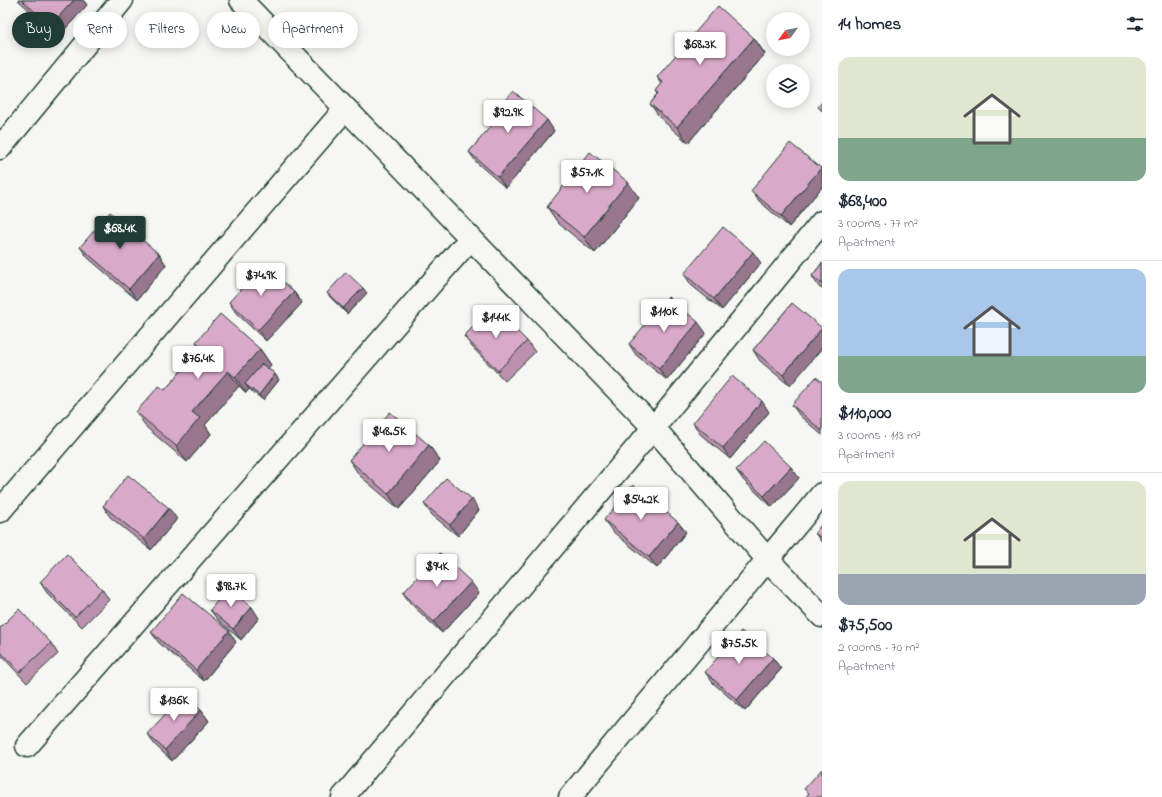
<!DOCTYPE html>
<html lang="en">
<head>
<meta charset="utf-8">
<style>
	body { margin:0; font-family:"Indie Flower",sans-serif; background:#f2f2f3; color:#1f2937; height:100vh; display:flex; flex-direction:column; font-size:15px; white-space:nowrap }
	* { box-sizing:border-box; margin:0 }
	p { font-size:13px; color:#747a83 }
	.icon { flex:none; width:22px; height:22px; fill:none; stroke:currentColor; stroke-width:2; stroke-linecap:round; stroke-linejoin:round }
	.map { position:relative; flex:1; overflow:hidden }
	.sheet { display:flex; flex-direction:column; background:#fff; width:340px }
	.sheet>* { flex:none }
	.guide { position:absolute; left:12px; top:12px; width:380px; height:36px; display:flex; gap:8px }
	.needle { width:26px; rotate:238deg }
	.tools { position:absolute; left:766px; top:12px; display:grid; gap:8px }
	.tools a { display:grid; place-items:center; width:44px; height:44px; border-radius:50%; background:#fff; box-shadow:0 2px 10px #0003; font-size:20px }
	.price { position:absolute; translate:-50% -34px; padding:0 9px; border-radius:4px; background:#fff; color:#222; font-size:13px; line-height:26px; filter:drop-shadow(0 1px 2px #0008) }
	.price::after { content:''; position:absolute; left:50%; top:24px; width:12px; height:9px; margin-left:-6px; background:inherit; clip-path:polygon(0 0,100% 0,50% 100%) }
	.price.current { background:#1f3d34; color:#fff }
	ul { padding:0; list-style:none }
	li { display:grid; align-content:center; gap:8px; height:212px; padding:0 16px }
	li+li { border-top:1px solid #e0e1e3 }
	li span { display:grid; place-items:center; height:124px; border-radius:12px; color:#555 }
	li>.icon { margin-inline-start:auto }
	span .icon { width:72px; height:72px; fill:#fffc; stroke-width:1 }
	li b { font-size:17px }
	h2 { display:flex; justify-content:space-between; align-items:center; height:48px; padding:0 16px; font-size:17px }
	.chip { padding:0 14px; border-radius:18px; background:#fff; box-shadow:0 2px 10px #0003; font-size:14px; line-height:36px }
	.chip.current { background:#1f3d34; color:#fff }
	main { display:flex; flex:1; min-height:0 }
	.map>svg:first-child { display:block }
</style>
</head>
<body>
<main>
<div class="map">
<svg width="822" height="797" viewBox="0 0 822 797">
	<rect width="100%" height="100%" fill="#f6f6f2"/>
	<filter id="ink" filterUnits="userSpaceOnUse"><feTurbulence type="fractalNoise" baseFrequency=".025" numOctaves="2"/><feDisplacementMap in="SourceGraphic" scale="8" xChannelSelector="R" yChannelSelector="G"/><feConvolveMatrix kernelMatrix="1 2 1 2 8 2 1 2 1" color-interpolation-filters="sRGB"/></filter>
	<g filter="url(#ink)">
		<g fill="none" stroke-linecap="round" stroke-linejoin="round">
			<g stroke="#1f3d34" stroke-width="25">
				<g id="minor">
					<polyline points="241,0 653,427 768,560 822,616"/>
					<polyline points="0,148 122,0"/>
					<polyline points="0,511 345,109"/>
					<polyline points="27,746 470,239"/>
					<polyline points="343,797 665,414 822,222"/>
					<polyline points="570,797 822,494"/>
				</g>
			</g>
			<use href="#minor" stroke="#f6f6f2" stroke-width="22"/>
		</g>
		<g fill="#bb91ad" stroke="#1f3d34">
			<polygon points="18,0 83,0 87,5 58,37"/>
			<polygon points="754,38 765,54 688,143 661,119 650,104 658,94 656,91 662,84 657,77"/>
			<polygon points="491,116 547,120 554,131 506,188 477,163 469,152 495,122"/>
			<polygon points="822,170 822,187 789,227 759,201 751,191"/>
			<polygon points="639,198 595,253 558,223 547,207"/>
			<polygon points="80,247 159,254 166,265 137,300 88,258"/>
			<polygon points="761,263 722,310 691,285 684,274"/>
			<polygon points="822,263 822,289 819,287 812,276"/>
			<polygon points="294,292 302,303 266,341 236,313 229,302"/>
			<polygon points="327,293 367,293 347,314 331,298"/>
			<polygon points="792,303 790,386 760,361 753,350"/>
			<polygon points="706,333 667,380 636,355 629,344"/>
			<polygon points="464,336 527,341 535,352 505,381 472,347"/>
			<polygon points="196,342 260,349 271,365 267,368 275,374 279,380 263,400 249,389 246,393 239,386 205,425 211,434 187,462 147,428 136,412 165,390 200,349"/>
			<polygon points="822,382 822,435 800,416 792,405"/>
			<polygon points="769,412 730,459 700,434 693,423"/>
			<polygon points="429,445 440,461 399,509 360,476 349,460"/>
			<polygon points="791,467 799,478 772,507 744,481 736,470"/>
			<polygon points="424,504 479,510 458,536 432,515"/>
			<polygon points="103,506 177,519 151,550 110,517"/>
			<polygon points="604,520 686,532 657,568 612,531"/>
			<polygon points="822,524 822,543 815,533"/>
			<polygon points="40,582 102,589 109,600 82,627 47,593"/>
			<polygon points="403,593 479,593 442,633 411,604"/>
			<polygon points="210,610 259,618 241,640 218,620"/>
			<polygon points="0,628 51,643 58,654 27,683 0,654"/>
			<polygon points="151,632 236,642 204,681 159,643"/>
			<polygon points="773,658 781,669 745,711 713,683 705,672"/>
			<polygon points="201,710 209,721 172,761 155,745 147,734"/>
		</g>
		<g fill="#98768d" stroke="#1f3d34">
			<polygon points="74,0 83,0 87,5 58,37 50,26"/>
			<polygon points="754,38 765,54 688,143 677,127"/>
			<polygon points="547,120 554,131 506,188 498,177"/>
			<polygon points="821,168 822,170 822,187 789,227 781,216"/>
			<polygon points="628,182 639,198 595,253 584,237"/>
			<polygon points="753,252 761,263 722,310 714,299"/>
			<polygon points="159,254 166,265 137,300 129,289"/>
			<polygon points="363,288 367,293 347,314 343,308"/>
			<polygon points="294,292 302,303 266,341 258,330"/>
			<polygon points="698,322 706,333 667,380 659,369"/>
			<polygon points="822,328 822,348 790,386 783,375"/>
			<polygon points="260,349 271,365 250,388 245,384 249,389 246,393 235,377"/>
			<polygon points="228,371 239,386 205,425 211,434 187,462 176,446 192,412"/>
			<polygon points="275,374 279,380 263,400 259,395"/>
			<polygon points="762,401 769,412 730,459 723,448"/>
			<polygon points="429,445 440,461 399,509 388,494"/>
			<polygon points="791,467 799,478 772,507 764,496"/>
			<polygon points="472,499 479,510 458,536 450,525"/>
			<polygon points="169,508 177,519 151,550 144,539"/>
			<polygon points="678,522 686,532 657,568 649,557"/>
			<polygon points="471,582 479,593 442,633 434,622"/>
			<polygon points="252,607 259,618 241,640 233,629"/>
			<polygon points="229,631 236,642 204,681 196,670"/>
			<polygon points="773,658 781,669 745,711 737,700"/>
			<polygon points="201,710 209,721 172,761 165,750"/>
		</g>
		<g fill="#d9a9c9" stroke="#1f3d34">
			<polygon points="22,0 74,0 50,26"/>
			<polygon points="718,6 754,38 677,127 650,104 659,93 656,91 663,82 657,77"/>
			<polygon points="513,91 547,120 498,177 469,152 496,120 491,116"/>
			<polygon points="822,102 822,111 818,107"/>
			<polygon points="790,143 821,168 781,216 751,191"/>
			<polygon points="590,152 628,182 584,237 547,207"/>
			<polygon points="110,212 159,254 129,289 80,247"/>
			<polygon points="723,227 753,252 714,299 684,274"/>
			<polygon points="822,263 822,284 812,276"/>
			<polygon points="264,264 294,292 258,330 229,302"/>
			<polygon points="346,272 363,288 343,308 327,293"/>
			<polygon points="668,297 698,322 659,369 629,344"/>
			<polygon points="792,303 822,328 783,375 753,350"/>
			<polygon points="493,307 527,341 498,371 464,336"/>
			<polygon points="220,314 260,349 235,377 228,371 192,412 200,418 176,446 136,412 159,386 165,390 202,347 196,342"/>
			<polygon points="262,364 275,374 259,395 245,384"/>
			<polygon points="732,376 762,401 723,448 693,423"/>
			<polygon points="816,377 822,382 822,431 792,405"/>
			<polygon points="390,412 429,445 388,494 349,460"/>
			<polygon points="764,441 791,467 764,496 736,470"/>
			<polygon points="128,475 169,508 144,539 103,506"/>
			<polygon points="446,478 472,499 450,525 424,504"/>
			<polygon points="633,485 678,522 649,557 604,520"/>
			<polygon points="822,524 822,539 815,533"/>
			<polygon points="440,553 471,582 434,622 403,593"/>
			<polygon points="67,554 102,589 75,617 40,582"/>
			<polygon points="228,588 252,607 233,629 210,610"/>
			<polygon points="183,593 229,631 196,670 151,632"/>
			<polygon points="19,609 51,643 20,672 0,651 0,628"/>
			<polygon points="741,631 773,658 737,700 705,672"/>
			<polygon points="184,694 201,710 165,750 147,734"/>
			<polygon points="822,769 822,797 806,797 809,793 804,789"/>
		</g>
	</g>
</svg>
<div class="tools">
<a><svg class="needle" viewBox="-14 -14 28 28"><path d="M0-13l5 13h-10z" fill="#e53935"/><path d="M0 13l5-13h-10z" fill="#747a83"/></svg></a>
<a><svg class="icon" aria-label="layers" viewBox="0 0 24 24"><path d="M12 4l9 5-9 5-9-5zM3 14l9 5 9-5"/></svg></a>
</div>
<b class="price" style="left:700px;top:66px">$68.3K</b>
<b class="price" style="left:508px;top:134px">$92.9K</b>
<b class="price" style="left:587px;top:194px">$57.1K</b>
<b class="price current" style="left:120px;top:250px">$68.4K</b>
<b class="price" style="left:261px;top:297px">$74.9K</b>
<b class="price" style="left:664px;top:333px">$110K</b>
<b class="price" style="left:496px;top:339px">$144K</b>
<b class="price" style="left:198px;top:380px">$76.4K</b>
<b class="price" style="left:389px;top:453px">$48.5K</b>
<b class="price" style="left:641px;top:521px">$54.2K</b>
<b class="price" style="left:437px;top:588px">$94K</b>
<b class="price" style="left:231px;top:608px">$98.7K</b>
<b class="price" style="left:739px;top:665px">$75.5K</b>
<b class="price" style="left:174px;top:722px">$136K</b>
<div class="guide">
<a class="chip current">Buy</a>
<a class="chip">Rent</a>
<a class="chip">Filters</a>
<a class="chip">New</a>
<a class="chip">Apartment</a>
</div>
</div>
<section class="sheet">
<h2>14 homes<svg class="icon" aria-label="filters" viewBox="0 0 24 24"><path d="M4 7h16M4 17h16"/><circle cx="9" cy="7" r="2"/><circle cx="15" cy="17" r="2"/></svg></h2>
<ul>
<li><span style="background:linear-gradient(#dfe7d0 65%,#7fa58c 0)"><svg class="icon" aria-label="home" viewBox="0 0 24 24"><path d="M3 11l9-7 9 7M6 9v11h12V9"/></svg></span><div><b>$68,400</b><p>3 rooms · 77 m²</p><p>Apartment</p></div></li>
<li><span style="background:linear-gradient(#a9c7e8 70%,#7fa58c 0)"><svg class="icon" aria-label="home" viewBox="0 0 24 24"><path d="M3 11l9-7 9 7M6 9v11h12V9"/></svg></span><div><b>$110,000</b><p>3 rooms · 113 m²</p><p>Apartment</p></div></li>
<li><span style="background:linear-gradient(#dfe7d0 75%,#9aa5b1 0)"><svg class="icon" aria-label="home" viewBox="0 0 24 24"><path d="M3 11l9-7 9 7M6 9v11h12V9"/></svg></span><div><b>$75,500</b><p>2 rooms · 70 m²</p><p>Apartment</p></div></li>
</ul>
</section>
</main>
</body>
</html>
